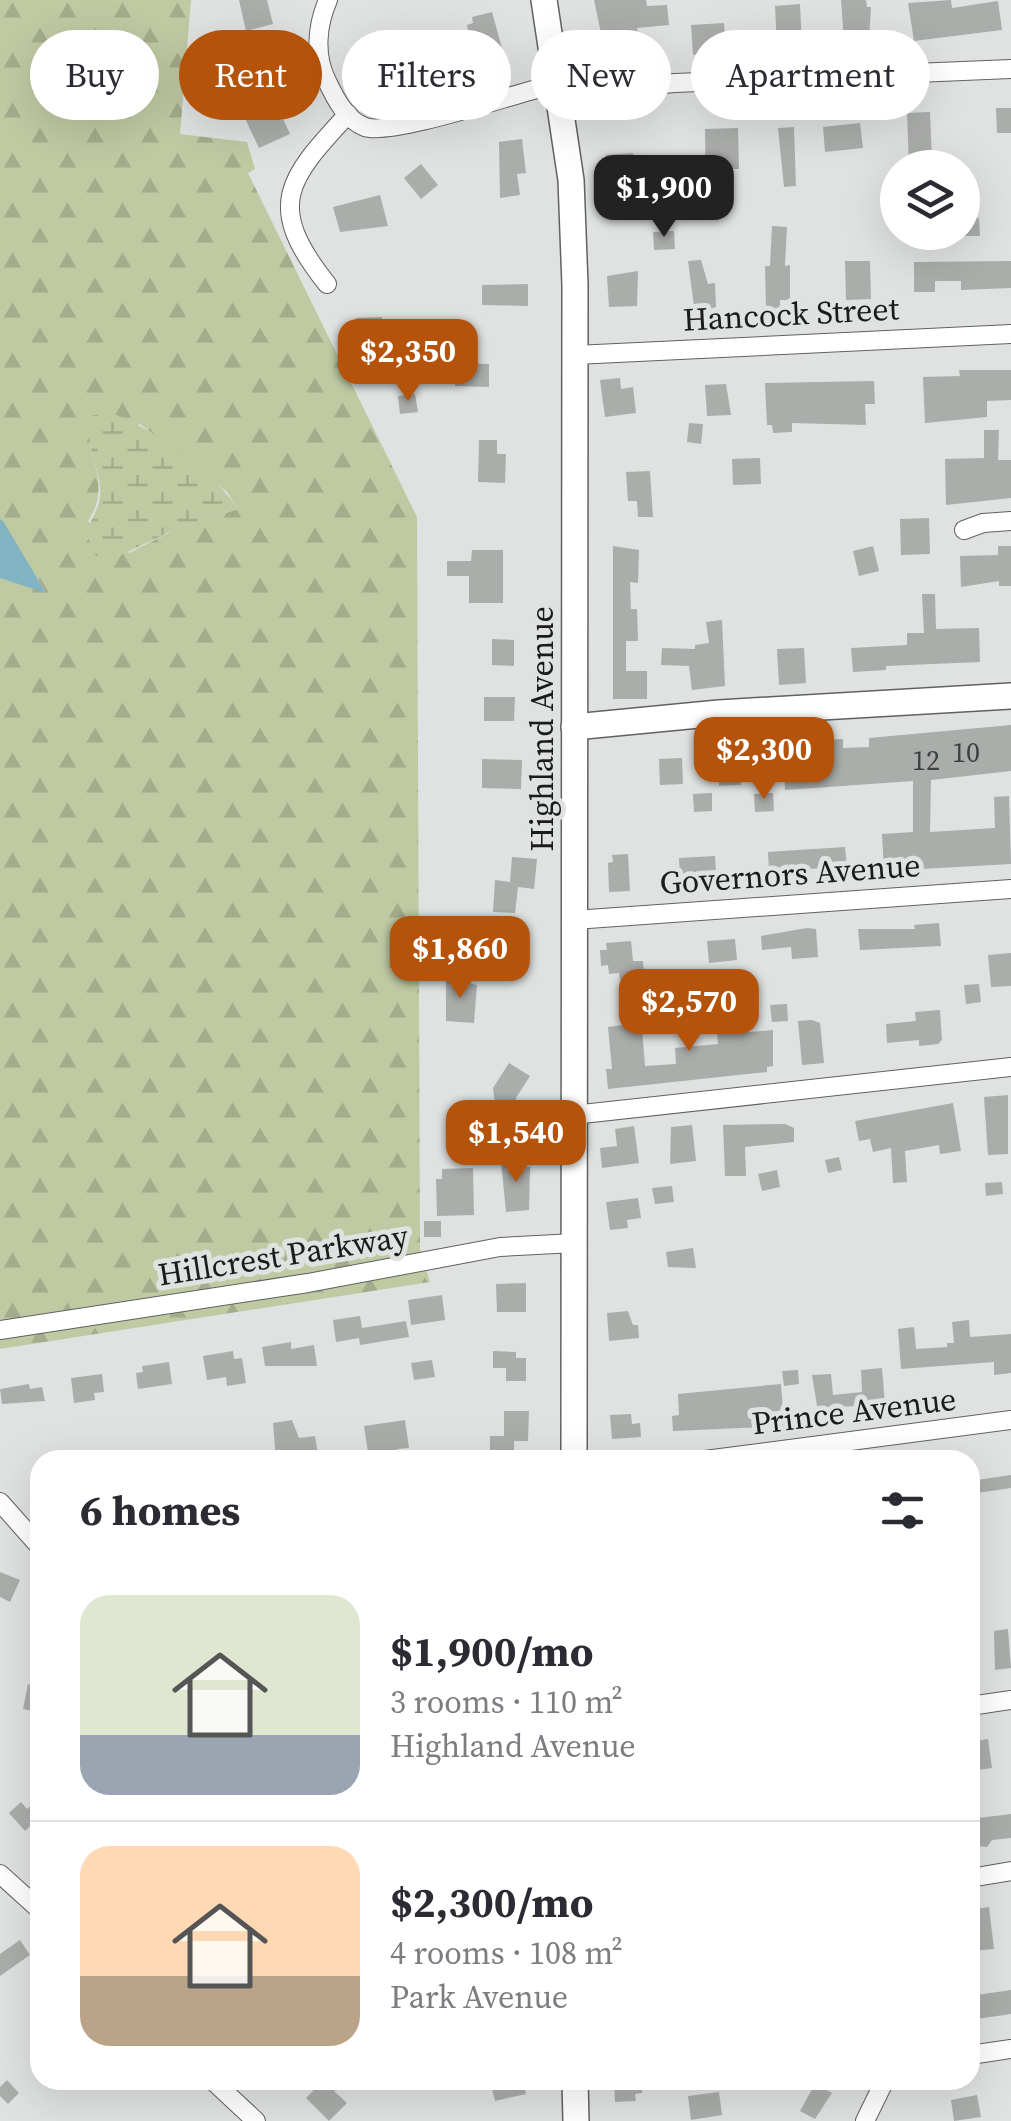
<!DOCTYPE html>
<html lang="en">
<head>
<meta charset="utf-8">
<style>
	body { margin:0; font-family:"Source Serif 4",serif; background:#f7f7f7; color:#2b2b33; height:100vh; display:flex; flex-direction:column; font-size:38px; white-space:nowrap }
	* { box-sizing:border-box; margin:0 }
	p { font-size:32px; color:#7c7c81 }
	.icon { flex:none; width:55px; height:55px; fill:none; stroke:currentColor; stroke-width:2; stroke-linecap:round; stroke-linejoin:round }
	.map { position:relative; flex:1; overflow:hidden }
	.panel { position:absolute; left:30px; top:1450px; width:950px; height:640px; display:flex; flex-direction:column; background:#fff; border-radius:30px; box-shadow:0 10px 40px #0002 }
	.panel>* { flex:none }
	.guide { position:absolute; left:30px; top:30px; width:952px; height:90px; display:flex; gap:20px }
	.buttons { position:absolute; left:880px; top:150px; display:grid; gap:20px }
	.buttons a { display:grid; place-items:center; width:100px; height:100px; border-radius:50%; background:#fff; box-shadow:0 10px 40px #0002; font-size:50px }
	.price { position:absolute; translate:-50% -85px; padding:0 22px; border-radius:20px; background:#b45309; color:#fff; font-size:32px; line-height:65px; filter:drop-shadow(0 2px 5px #0008) }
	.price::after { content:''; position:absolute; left:50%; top:60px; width:30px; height:22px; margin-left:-15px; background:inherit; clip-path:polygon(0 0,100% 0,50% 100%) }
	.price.selected { background:#222; color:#fff }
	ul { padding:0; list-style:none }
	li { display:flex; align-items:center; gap:30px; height:250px; padding:0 50px }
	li+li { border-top:2px solid #e1e1e2 }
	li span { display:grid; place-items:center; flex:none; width:280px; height:200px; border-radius:30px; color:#555 }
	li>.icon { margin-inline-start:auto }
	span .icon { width:120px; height:120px; fill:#fffc; stroke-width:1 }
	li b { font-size:42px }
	h2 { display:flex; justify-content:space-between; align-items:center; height:120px; padding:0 50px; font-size:42px }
	.pill { padding:0 35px; border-radius:45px; background:#fff; box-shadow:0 10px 40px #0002; font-size:35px; line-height:90px }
	.pill.selected { background:#b45309; color:#fff }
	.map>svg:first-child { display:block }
</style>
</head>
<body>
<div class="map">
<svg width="1011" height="2121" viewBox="0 0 1011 2121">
	<defs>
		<pattern id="forest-firs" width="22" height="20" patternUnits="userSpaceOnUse" patternTransform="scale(2.5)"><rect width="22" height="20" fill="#bfc9a2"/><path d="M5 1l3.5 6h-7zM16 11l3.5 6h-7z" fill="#a4ac8b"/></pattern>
		<pattern id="wetland-marsh" width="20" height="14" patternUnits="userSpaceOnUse" patternTransform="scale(2.5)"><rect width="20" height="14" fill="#bfc9a2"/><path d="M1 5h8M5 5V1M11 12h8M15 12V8" fill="none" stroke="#a4ac8b"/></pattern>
	</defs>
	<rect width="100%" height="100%" fill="#dfe2e1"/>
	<path fill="url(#forest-firs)" fill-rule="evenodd" d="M 0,0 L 191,0 L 180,134 L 247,142 L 255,169 L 248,173 L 417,517 L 420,1250 L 430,1282 L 0,1349 L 0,578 L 45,591 L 0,519 ZM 140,424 L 227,492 L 238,509 L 178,528 L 129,553 L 88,521 C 106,495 97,473 90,444 Z"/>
	<path fill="url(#wetland-marsh)" d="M 114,414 C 154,429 215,473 238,509 L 178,528 L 117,557 L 96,556 C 75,522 103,519 100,487 C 98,463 82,438 93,415 Z"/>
	<polygon fill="#81b3c2" points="0,519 3,521 46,593 0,578"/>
	<g fill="#abadab">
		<polygon points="239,0 267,0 273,24 246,31"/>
		<polygon points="594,0 646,0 647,6 667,5 669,25 637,28 641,50 606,57"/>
		<polygon points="841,0 866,0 867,7 871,7 869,40 844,42"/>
		<polygon points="951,0 952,8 998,1 1002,30 914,41 908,3"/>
		<polygon points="800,4 802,46 777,48 775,6"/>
		<polygon points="492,12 505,59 474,67 467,25 473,23 472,17"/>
		<polygon points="724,23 726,48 693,55 691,25"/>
		<polygon points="430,32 431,37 441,35 449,75 437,78 438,85 376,97 374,86 366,88 359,56 367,54 366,48 384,45 392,76 419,69 412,36"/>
		<polygon points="265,79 290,134 259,148 241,110 228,116 221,99"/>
		<polygon points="996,108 1011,108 1011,133 997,133"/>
		<polygon points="930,112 932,161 909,168 907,113"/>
		<polygon points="860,123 863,148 825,152 823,127"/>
		<polygon points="794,127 796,186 784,187 778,128"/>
		<polygon points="738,128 739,169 726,169 726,190 706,191 705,129"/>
		<polygon points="522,139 526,173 517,174 520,195 500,198 499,142"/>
		<polygon points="633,153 634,167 666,165 666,178 607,179 606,155"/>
		<polygon points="421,164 438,185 421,199 404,178"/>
		<polygon points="380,195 388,226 340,232 333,207"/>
		<polygon points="962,218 979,218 980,236 962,236"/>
		<polygon points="772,226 787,227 785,266 790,265 790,300 780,300 780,308 766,309 765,266 770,266"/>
		<polygon points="674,231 675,249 654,250 653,232"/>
		<polygon points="701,260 708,284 715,283 716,307 695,314 688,261"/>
		<polygon points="845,261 870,261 871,299 846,300"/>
		<polygon points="1011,261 1011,288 961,290 961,281 935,281 935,292 914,292 914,262"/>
		<polygon points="638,271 637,306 609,307 607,276"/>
		<polygon points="528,284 528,306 482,305 482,285"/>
		<polygon points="382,317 382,337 375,337 375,354 356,355 356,318"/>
		<polygon points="455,363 489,364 489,387 455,386"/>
		<polygon points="959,370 1011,370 1011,400 987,401 987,417 925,423 923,377 960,376"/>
		<polygon points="620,378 621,389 633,387 636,413 605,417 600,380"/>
		<polygon points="874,381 875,404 865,404 866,425 792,423 792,432 773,433 772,425 767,425 765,383"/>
		<polygon points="726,384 731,415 707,416 705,385"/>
		<polygon points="415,394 418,412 400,414 398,396"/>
		<polygon points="689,423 703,424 701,444 687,442"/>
		<polygon points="984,430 999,430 998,460 1011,460 1011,498 946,505 945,459 984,458"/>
		<polygon points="479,440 497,440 497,454 506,454 505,483 478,482"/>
		<polygon points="760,458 761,484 733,485 732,459"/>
		<polygon points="650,471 653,517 638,517 637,501 628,501 626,472"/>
		<polygon points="929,518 930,554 901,555 900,519"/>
		<polygon points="613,546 639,550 638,583 630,582 631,609 637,609 638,641 626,641 626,671 647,671 647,699 613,699"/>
		<polygon points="873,546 879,571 859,576 853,551"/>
		<polygon points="998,546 1011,546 1011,586 999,586 999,581 961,587 960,556 998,555"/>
		<polygon points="472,550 503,550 503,603 469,603 469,576 447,576 447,561 471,561"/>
		<polygon points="922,594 935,594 936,629 979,628 980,662 886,666 886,670 853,672 851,648 907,645 907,633 924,633"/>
		<polygon points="722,620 725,686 692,690 689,666 661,665 662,648 695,649 695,645 709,643 706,622"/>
		<polygon points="492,639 514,640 514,666 492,665"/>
		<polygon points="804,648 806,683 779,685 777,649"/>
		<polygon points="484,697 515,697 514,721 484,721"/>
		<polygon points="1011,725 1011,771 931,780 930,832 995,828 994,797 1009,796 1011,864 884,871 882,834 913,832 913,781 785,790 783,742 843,739 843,748 869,747 869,738"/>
		<polygon points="739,751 741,785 719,786 717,752"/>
		<polygon points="682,758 683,784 660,785 659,759"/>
		<polygon points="482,759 522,760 521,789 482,788"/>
		<polygon points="712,793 712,811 694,812 693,794"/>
		<polygon points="773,793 774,811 755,812 754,794"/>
		<polygon points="845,847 847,867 769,871 768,852"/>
		<polygon points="628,854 630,891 609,892 608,863 613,862 612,855"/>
		<polygon points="715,856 716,873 680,878 679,858"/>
		<polygon points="512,857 537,859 534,889 518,887 515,913 493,912 495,880 510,882"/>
		<polygon points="441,921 475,922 475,942 441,942"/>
		<polygon points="939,923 941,946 860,950 858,929 915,929 914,925"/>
		<polygon points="807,928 816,929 818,957 792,959 791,947 762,950 761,936"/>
		<polygon points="735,939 737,960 709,963 707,941"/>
		<polygon points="631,941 633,961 643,961 644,978 620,980 619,973 609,974 608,965 601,966 600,950 607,950 606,943"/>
		<polygon points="1011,953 1011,986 991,987 988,955"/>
		<polygon points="446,978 477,985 474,1023 446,1021"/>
		<polygon points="979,984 981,1002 966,1004 964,985"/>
		<polygon points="729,1004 730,1008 736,1007 738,1033 773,1030 773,1066 767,1067 767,1072 608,1089 606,1069 612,1069 608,1027 623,1025 622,1018 641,1016 645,1066 676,1064 675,1048 718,1044 715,1005"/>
		<polygon points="787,1004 788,1021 772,1022 770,1005"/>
		<polygon points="940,1010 942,1040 938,1044 919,1046 919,1040 887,1043 886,1024 916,1021 915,1012"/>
		<polygon points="812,1020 820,1023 824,1063 802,1065 798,1021"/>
		<polygon points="509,1063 530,1076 516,1098 520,1133 499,1135 493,1088"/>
		<polygon points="1008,1095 1008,1154 988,1155 984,1097"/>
		<polygon points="953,1103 961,1151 940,1154 939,1145 905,1151 907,1182 893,1183 891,1148 873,1152 870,1139 859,1141 855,1121"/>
		<polygon points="785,1124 794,1128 794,1142 745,1147 746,1176 725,1176 723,1125"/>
		<polygon points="692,1125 696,1161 670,1164 671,1127"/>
		<polygon points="634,1126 639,1163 602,1168 600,1148 617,1146 615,1129"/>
		<polygon points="839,1157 842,1170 828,1173 825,1160"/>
		<polygon points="524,1158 525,1167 530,1167 529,1210 506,1212 501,1161"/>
		<polygon points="473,1168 474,1215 437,1216 436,1179 442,1179 442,1169"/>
		<polygon points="777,1170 780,1187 762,1191 758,1174"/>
		<polygon points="1002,1182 1003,1194 986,1196 985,1183"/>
		<polygon points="672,1186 674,1202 655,1204 652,1188"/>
		<polygon points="638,1198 641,1218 627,1220 628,1228 610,1230 606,1202"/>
		<rect x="424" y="1221" width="17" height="16"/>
		<polygon points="693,1248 696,1268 668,1267 666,1252"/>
		<polygon points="526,1283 526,1312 497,1312 496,1284"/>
		<polygon points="442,1295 445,1320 411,1325 408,1300"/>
		<polygon points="628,1311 633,1325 638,1325 639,1338 609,1341 607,1313"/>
		<polygon points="360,1316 362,1328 406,1321 409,1337 360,1345 359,1338 336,1342 333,1320"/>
		<polygon points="969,1320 970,1337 1011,1334 1011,1373 994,1375 994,1362 901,1369 898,1329 914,1327 916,1349 947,1347 947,1343 954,1343 952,1322"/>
		<polygon points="291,1342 291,1349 314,1345 317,1366 265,1366 262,1347"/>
		<polygon points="233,1351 234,1359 242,1358 246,1383 227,1386 226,1377 207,1380 203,1356"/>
		<polygon points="493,1351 516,1352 516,1358 526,1358 526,1381 506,1381 506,1368 493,1368"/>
		<polygon points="432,1360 435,1377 414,1380 411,1363"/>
		<polygon points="169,1362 172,1384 138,1389 136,1373 143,1372 142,1366"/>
		<polygon points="882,1368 885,1404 840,1407 840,1416 819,1418 812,1375 831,1374 833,1395 862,1392 861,1370"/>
		<polygon points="798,1370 799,1384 784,1386 782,1371"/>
		<polygon points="102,1374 104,1392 94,1393 95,1400 74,1403 71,1378"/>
		<polygon points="29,1384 30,1389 42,1387 45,1401 2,1404 0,1389"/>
		<polygon points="781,1384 784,1426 673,1431 672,1416 679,1415 678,1394"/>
		<polygon points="504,1411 529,1411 528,1441 514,1441 514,1454 490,1454 490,1436 504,1436"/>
		<polygon points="631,1414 632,1424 640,1423 641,1437 612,1439 610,1415"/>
		<polygon points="292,1420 299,1438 315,1436 319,1460 276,1460 273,1423"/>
		<polygon points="405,1420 409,1448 397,1449 398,1457 384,1460 383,1451 368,1453 364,1426"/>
		<polygon points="1011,1475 1011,1488 970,1494 970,1481"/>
		<polygon points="0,1572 20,1580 10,1602 0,1597"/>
		<polygon points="1008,1629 1011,1668 995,1670 994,1631"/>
		<polygon points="28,1684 40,1687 40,1713 23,1709"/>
		<polygon points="988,1739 992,1768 970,1771 970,1742"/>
		<polygon points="40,1797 40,1818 25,1831 9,1813 21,1802 27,1809"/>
		<polygon points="1011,1814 1011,1838 992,1840 987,1847 970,1845 970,1819"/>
		<polygon points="989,1907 994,1949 972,1951 970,1910"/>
		<polygon points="20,1940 30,1955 0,1976 0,1954"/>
		<polygon points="1011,1990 1011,2014 970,2020 970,1996"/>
		<polygon points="7,2080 19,2093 8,2104 0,2096 0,2087"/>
		<polygon points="324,2080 346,2080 334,2091 347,2103 329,2121 306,2098"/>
		<polygon points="490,2080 523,2080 526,2094 495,2101"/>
		<polygon points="614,2080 642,2080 642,2093 635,2094 636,2101 615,2102"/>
		<polygon points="815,2084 832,2093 815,2119 800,2111"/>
		<polygon points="719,2092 722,2115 691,2120 688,2096"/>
		<polygon points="977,2095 981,2117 954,2121 951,2100"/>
	</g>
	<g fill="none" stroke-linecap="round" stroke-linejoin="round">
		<g stroke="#5f6260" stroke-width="20">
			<g id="street">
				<path d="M 328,0 C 317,25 314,56 327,81 C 335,98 346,120 365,127 C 390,136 505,97 537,89 L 560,93 L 675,83 L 1011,69"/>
				<path d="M 327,284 C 264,205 288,179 348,114"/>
				<polyline points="575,355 1011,334"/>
				<polyline points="964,530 983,523 1011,521"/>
				<polyline points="574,920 1011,889"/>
				<polyline points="573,1115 1011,1067"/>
				<polyline points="0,1330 308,1283 500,1247 575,1243"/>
				<polyline points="705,1460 1011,1420"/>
				<polyline points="0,1502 40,1547"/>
				<polyline points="970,1706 1011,1700"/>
				<polyline points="0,1874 40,1910"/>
				<polyline points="970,1878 1011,1871"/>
				<polyline points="970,2055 1011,2049"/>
				<polyline points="212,2080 256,2121"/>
				<polyline points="865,2121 885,2080"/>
			</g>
		</g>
		<g stroke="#5f6260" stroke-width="28">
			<g id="secondary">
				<polyline points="544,0 571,180 575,285 574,1460"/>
				<polyline points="574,727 719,713 1011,696"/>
				<polyline points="575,2080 576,2121"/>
			</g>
		</g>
		<use href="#street" stroke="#fff" stroke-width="18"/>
		<use href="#secondary" stroke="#fff" stroke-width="25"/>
	</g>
	<g text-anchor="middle" stroke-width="10" stroke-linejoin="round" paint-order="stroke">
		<g font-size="28" fill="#3e403f">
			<text x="966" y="762">10</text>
			<text x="926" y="770">12</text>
		</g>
		<g font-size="32" fill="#1a1b1b" stroke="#dfe2e1">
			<text transform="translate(791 314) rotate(-3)" y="11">Hancock Street</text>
			<text transform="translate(542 729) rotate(-90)" y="11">Highland Avenue</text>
			<text transform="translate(790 874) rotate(-4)" y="11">Governors Avenue</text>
			<text transform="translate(283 1255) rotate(-9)" y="11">Hillcrest Parkway</text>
			<text transform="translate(854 1411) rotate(-7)" y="11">Prince Avenue</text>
		</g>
	</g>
</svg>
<div class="buttons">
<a><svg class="icon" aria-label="layers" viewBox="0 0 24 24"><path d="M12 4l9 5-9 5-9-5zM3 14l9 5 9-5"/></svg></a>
</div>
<b class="price selected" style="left:664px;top:240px">$1,900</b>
<b class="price" style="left:408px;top:404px">$2,350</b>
<b class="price" style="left:764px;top:802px">$2,300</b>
<b class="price" style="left:460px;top:1001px">$1,860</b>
<b class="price" style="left:689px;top:1054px">$2,570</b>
<b class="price" style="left:516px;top:1185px">$1,540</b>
<div class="guide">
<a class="pill">Buy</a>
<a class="pill selected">Rent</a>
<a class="pill">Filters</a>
<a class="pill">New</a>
<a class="pill">Apartment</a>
</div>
<section class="panel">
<h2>6 homes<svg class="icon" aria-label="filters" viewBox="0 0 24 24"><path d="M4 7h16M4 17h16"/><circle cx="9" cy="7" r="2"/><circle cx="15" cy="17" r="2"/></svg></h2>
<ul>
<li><span style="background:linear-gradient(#dfe7d0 70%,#9aa5b1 0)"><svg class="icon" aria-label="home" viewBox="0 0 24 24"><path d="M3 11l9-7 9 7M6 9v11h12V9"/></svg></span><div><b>$1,900/mo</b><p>3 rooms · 110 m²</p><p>Highland Avenue</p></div></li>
<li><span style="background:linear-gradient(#ffd9b3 65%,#b9a48a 0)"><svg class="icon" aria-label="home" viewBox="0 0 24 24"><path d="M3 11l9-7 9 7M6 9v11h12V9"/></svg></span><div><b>$2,300/mo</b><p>4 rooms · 108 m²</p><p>Park Avenue</p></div></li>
</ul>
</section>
</div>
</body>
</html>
